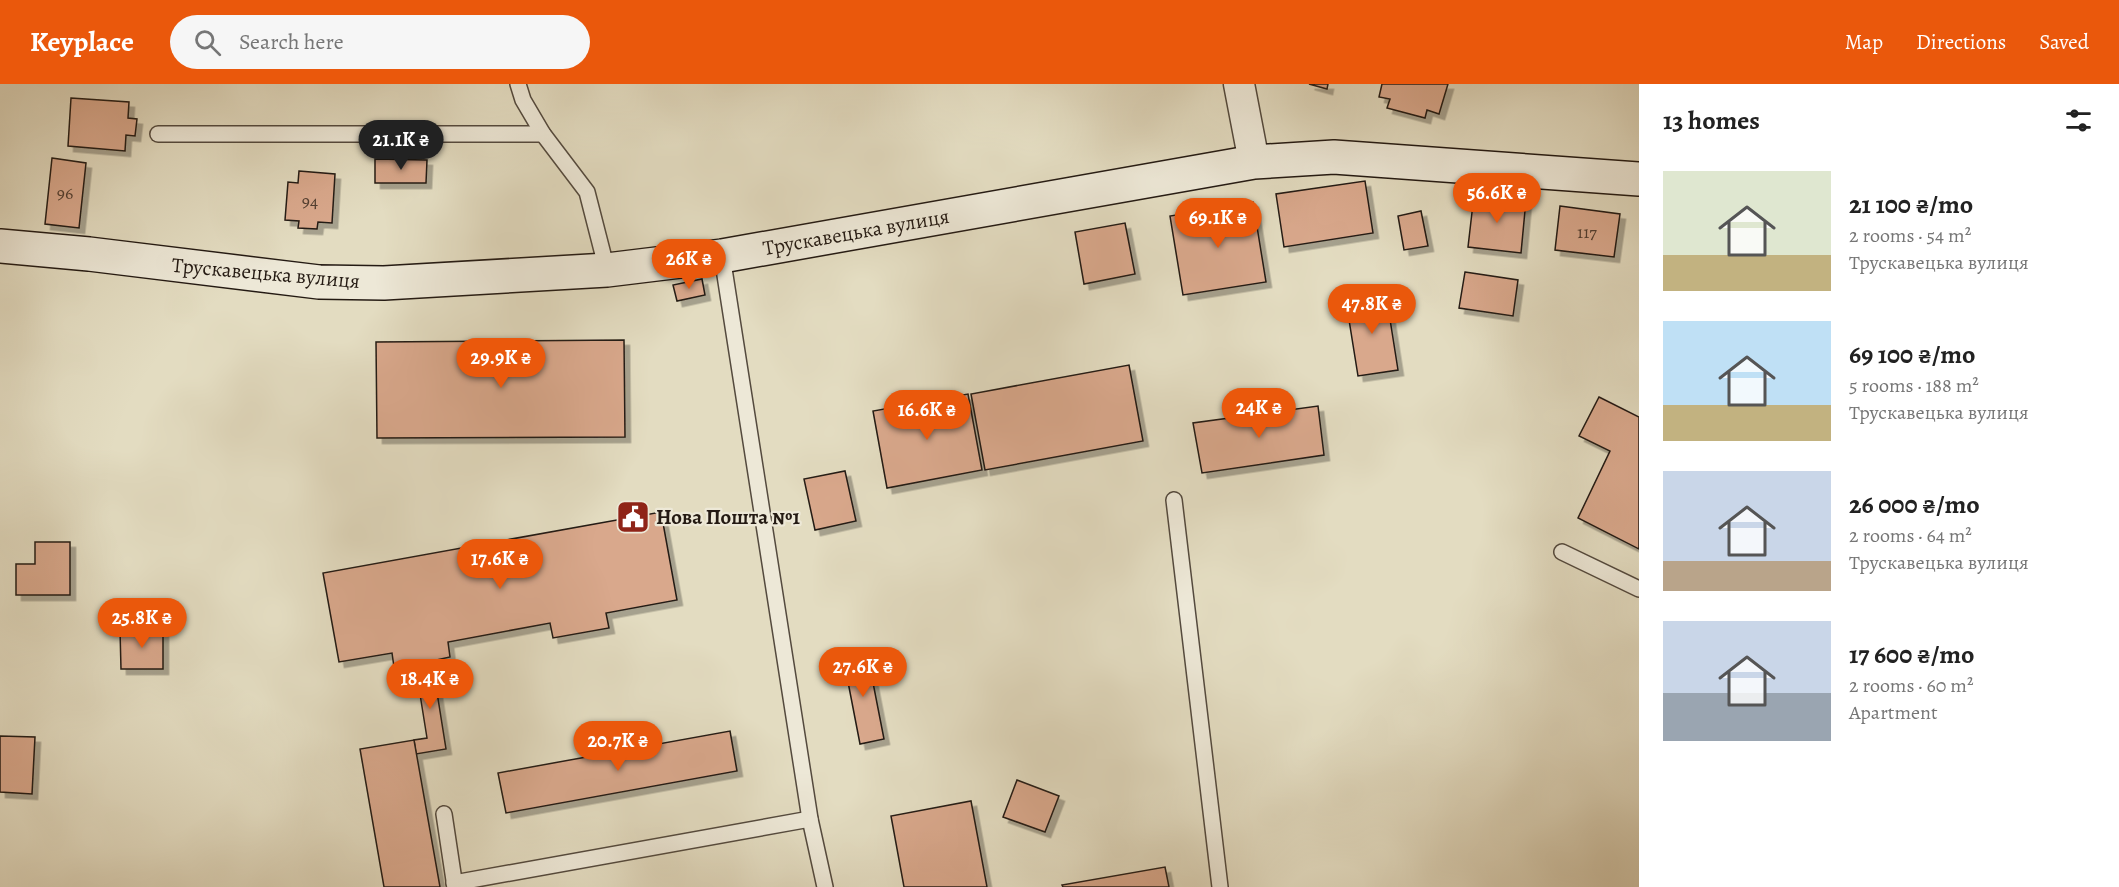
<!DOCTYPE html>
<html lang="en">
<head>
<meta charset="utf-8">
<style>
	body { margin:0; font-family:Alegreya,serif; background:#f6f6f6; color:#222; height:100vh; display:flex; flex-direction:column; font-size:22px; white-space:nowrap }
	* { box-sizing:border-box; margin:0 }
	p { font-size:20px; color:#767676 }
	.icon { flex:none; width:33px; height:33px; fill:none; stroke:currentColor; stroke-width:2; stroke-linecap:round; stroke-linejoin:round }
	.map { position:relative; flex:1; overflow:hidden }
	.panel { display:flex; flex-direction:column; background:#fff; width:480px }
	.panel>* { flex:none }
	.price { position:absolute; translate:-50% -51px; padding:0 14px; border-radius:21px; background:#ea580c; color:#fff; font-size:20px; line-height:39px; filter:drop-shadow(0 2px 3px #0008) }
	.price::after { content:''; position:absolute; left:50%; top:36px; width:18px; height:14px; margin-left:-9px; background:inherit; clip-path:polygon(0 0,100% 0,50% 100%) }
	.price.active { background:#222; color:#fff }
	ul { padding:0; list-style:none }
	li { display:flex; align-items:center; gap:18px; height:150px; padding:0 24px }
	li span { display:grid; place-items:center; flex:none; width:168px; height:120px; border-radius:0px; color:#555 }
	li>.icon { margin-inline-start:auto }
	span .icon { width:72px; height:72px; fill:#fffc; stroke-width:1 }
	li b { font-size:26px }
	h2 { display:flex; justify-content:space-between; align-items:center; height:72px; padding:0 24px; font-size:26px }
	header { display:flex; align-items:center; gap:36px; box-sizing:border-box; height:84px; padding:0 30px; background:#ea580c; color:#fff }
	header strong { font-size:28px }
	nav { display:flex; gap:33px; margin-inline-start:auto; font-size:21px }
	.search { width:420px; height:54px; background:#f6f6f6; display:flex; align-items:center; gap:15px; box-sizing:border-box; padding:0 21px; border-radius:33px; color:#767676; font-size:22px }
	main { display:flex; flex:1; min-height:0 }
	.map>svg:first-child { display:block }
</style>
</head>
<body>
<header>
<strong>Keyplace</strong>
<div class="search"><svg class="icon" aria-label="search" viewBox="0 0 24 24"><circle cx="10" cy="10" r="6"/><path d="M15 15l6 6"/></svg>Search here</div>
<nav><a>Map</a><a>Directions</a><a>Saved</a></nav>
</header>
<main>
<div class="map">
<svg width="1639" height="803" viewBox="0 0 1639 803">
	<defs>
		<filter id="shadow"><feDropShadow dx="5.5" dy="5.5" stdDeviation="0" flood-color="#0004"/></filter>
	</defs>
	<rect width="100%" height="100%" fill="#e3dcc1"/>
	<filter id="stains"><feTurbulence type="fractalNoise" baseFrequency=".00333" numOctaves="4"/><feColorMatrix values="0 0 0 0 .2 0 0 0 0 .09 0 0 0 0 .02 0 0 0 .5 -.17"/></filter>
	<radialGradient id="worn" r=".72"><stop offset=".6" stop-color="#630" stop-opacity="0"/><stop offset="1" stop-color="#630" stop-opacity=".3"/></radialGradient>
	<g fill="#d9a88c" stroke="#241a13" stroke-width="1.5" filter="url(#shadow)">
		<polygon points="1309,0 1328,0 1327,5"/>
		<polygon points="1382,0 1448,0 1439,30 1427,26 1425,34 1387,24 1390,15 1379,13"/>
		<polygon points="71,14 129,18 128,34 137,35 135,52 126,51 125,67 68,62"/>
		<polygon points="52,74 86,79 79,144 45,140"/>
		<polygon points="375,75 427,76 426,99 375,99"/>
		<polygon points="299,87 335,90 332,139 318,138 317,145 298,144 299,137 285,136 288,98 298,99"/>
		<polygon points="1365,97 1373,149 1284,163 1276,110"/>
		<polygon points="1474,111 1526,116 1521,169 1468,163"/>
		<polygon points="1253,118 1266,198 1183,211 1170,132"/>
		<polygon points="1560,122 1620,130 1614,173 1555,166"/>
		<polygon points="1421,127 1428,162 1404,166 1398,132"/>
		<polygon points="1125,139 1135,190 1084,200 1075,148"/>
		<polygon points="1465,188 1518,196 1513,232 1459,224"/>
		<polygon points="702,195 705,211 677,217 673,201"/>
		<polygon points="1386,210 1398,286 1358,292 1346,217"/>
		<polygon points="624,256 625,353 377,354 376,258"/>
		<polygon points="1129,281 1143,357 985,386 971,310"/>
		<polygon points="968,310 982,386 887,404 873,327"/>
		<polygon points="1599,313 1639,333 1639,465 1578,434 1610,367 1579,352"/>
		<polygon points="1318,322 1324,371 1202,389 1193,339"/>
		<polygon points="845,387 856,437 815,446 804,395"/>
		<polygon points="661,428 677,516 606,529 609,544 553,554 550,539 448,558 450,573 432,577 394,583 392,569 339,578 323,489"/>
		<polygon points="35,458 70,458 70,511 16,511 16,480 35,480"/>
		<polygon points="120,546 163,546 163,585 121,585"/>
		<polygon points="867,568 884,655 860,660 843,572"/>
		<polygon points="432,577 446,665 416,670 414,656 427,654 415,579"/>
		<polygon points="730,647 737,687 506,729 498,689"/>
		<polygon points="0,652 35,653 32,710 0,708"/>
		<polygon points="414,656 440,803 384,803 360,665"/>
		<polygon points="1017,696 1059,712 1045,748 1003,733"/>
		<polygon points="971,717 987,803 904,803 891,732"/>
		<polygon points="1165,783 1169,803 1063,803 1062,801"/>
	</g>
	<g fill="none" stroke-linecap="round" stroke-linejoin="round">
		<g stroke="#544a3e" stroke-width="18">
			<g id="lane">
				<polyline points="518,0 523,16 543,50 587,108 607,186"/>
				<polyline points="158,50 543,50"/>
				<polyline points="722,172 810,735 825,803"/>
				<polyline points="1174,416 1220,803"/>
				<polyline points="1562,468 1639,505"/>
				<polyline points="444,730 455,803"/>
				<polyline points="454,799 810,735"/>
			</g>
		</g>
		<g stroke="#544a3e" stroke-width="33">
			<polyline id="street" points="1239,0 1254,78"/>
		</g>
		<g stroke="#241a13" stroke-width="36">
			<polyline id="secondary" points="0,162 89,170 319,198 384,199 607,186 722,172 1254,78 1334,73 1639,95"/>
		</g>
		<use href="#lane" stroke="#ede8d7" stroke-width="15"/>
		<use href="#street" stroke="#ede8d7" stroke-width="30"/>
		<use href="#secondary" stroke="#ede8d7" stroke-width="33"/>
	</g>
	<defs>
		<g id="civic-square" transform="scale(1.725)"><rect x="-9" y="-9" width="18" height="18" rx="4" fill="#8f2418" stroke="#ede8d7"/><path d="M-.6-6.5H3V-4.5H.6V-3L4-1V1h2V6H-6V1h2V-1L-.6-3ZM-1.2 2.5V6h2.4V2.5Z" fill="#fff"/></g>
	</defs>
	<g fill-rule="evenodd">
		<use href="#civic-square" x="633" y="433"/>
	</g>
	<g text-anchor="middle" stroke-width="4.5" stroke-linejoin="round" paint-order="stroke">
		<g font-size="18" fill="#513e31">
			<text x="65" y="115">96</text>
			<text x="310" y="123">94</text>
			<text x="1587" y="154">117</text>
		</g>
		<g font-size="21" fill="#241a13" stroke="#ede8d7">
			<text transform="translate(856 148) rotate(-10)" y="7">Трускавецька вулиця</text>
			<text transform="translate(266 189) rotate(5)" y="7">Трускавецька вулиця</text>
		</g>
		<g font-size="21" font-weight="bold" fill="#241a13" stroke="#ede8d7" text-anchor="start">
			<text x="656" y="440">Нова Пошта №1</text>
		</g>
	</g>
	<rect width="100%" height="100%" filter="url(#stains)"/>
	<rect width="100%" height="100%" fill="url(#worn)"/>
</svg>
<b class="price active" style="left:401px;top:87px">21.1K ₴</b>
<b class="price" style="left:1497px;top:140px">56.6K ₴</b>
<b class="price" style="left:1218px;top:165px">69.1K ₴</b>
<b class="price" style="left:689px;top:206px">26K ₴</b>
<b class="price" style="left:1372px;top:251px">47.8K ₴</b>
<b class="price" style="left:501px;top:305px">29.9K ₴</b>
<b class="price" style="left:1259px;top:355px">24K ₴</b>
<b class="price" style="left:927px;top:357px">16.6K ₴</b>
<b class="price" style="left:500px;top:506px">17.6K ₴</b>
<b class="price" style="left:142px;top:565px">25.8K ₴</b>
<b class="price" style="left:863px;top:614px">27.6K ₴</b>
<b class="price" style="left:430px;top:626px">18.4K ₴</b>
<b class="price" style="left:618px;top:688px">20.7K ₴</b>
</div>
<section class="panel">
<h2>13 homes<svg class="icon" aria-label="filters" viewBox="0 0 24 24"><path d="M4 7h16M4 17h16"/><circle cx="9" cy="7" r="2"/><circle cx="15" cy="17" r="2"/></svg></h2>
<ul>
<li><span style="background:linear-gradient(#dfe7d0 70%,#c2b280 0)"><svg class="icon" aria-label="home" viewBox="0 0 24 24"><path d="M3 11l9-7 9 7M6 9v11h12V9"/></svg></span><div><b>21 100 ₴/mo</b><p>2 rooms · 54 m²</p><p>Трускавецька вулиця</p></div></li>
<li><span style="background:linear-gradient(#bfe0f5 70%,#c2b280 0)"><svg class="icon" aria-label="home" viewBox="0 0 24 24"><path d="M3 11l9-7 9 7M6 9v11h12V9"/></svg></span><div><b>69 100 ₴/mo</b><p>5 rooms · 188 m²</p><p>Трускавецька вулиця</p></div></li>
<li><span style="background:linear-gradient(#c9d6e8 75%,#b9a48a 0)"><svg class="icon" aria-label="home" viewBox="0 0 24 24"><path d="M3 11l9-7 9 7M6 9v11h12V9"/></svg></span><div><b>26 000 ₴/mo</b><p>2 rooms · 64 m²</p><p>Трускавецька вулиця</p></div></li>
<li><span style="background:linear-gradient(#c9d6e8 60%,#9aa5b1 0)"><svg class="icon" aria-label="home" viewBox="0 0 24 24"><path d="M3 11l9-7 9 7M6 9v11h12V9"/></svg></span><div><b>17 600 ₴/mo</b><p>2 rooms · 60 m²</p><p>Apartment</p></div></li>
</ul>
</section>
</main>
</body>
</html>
